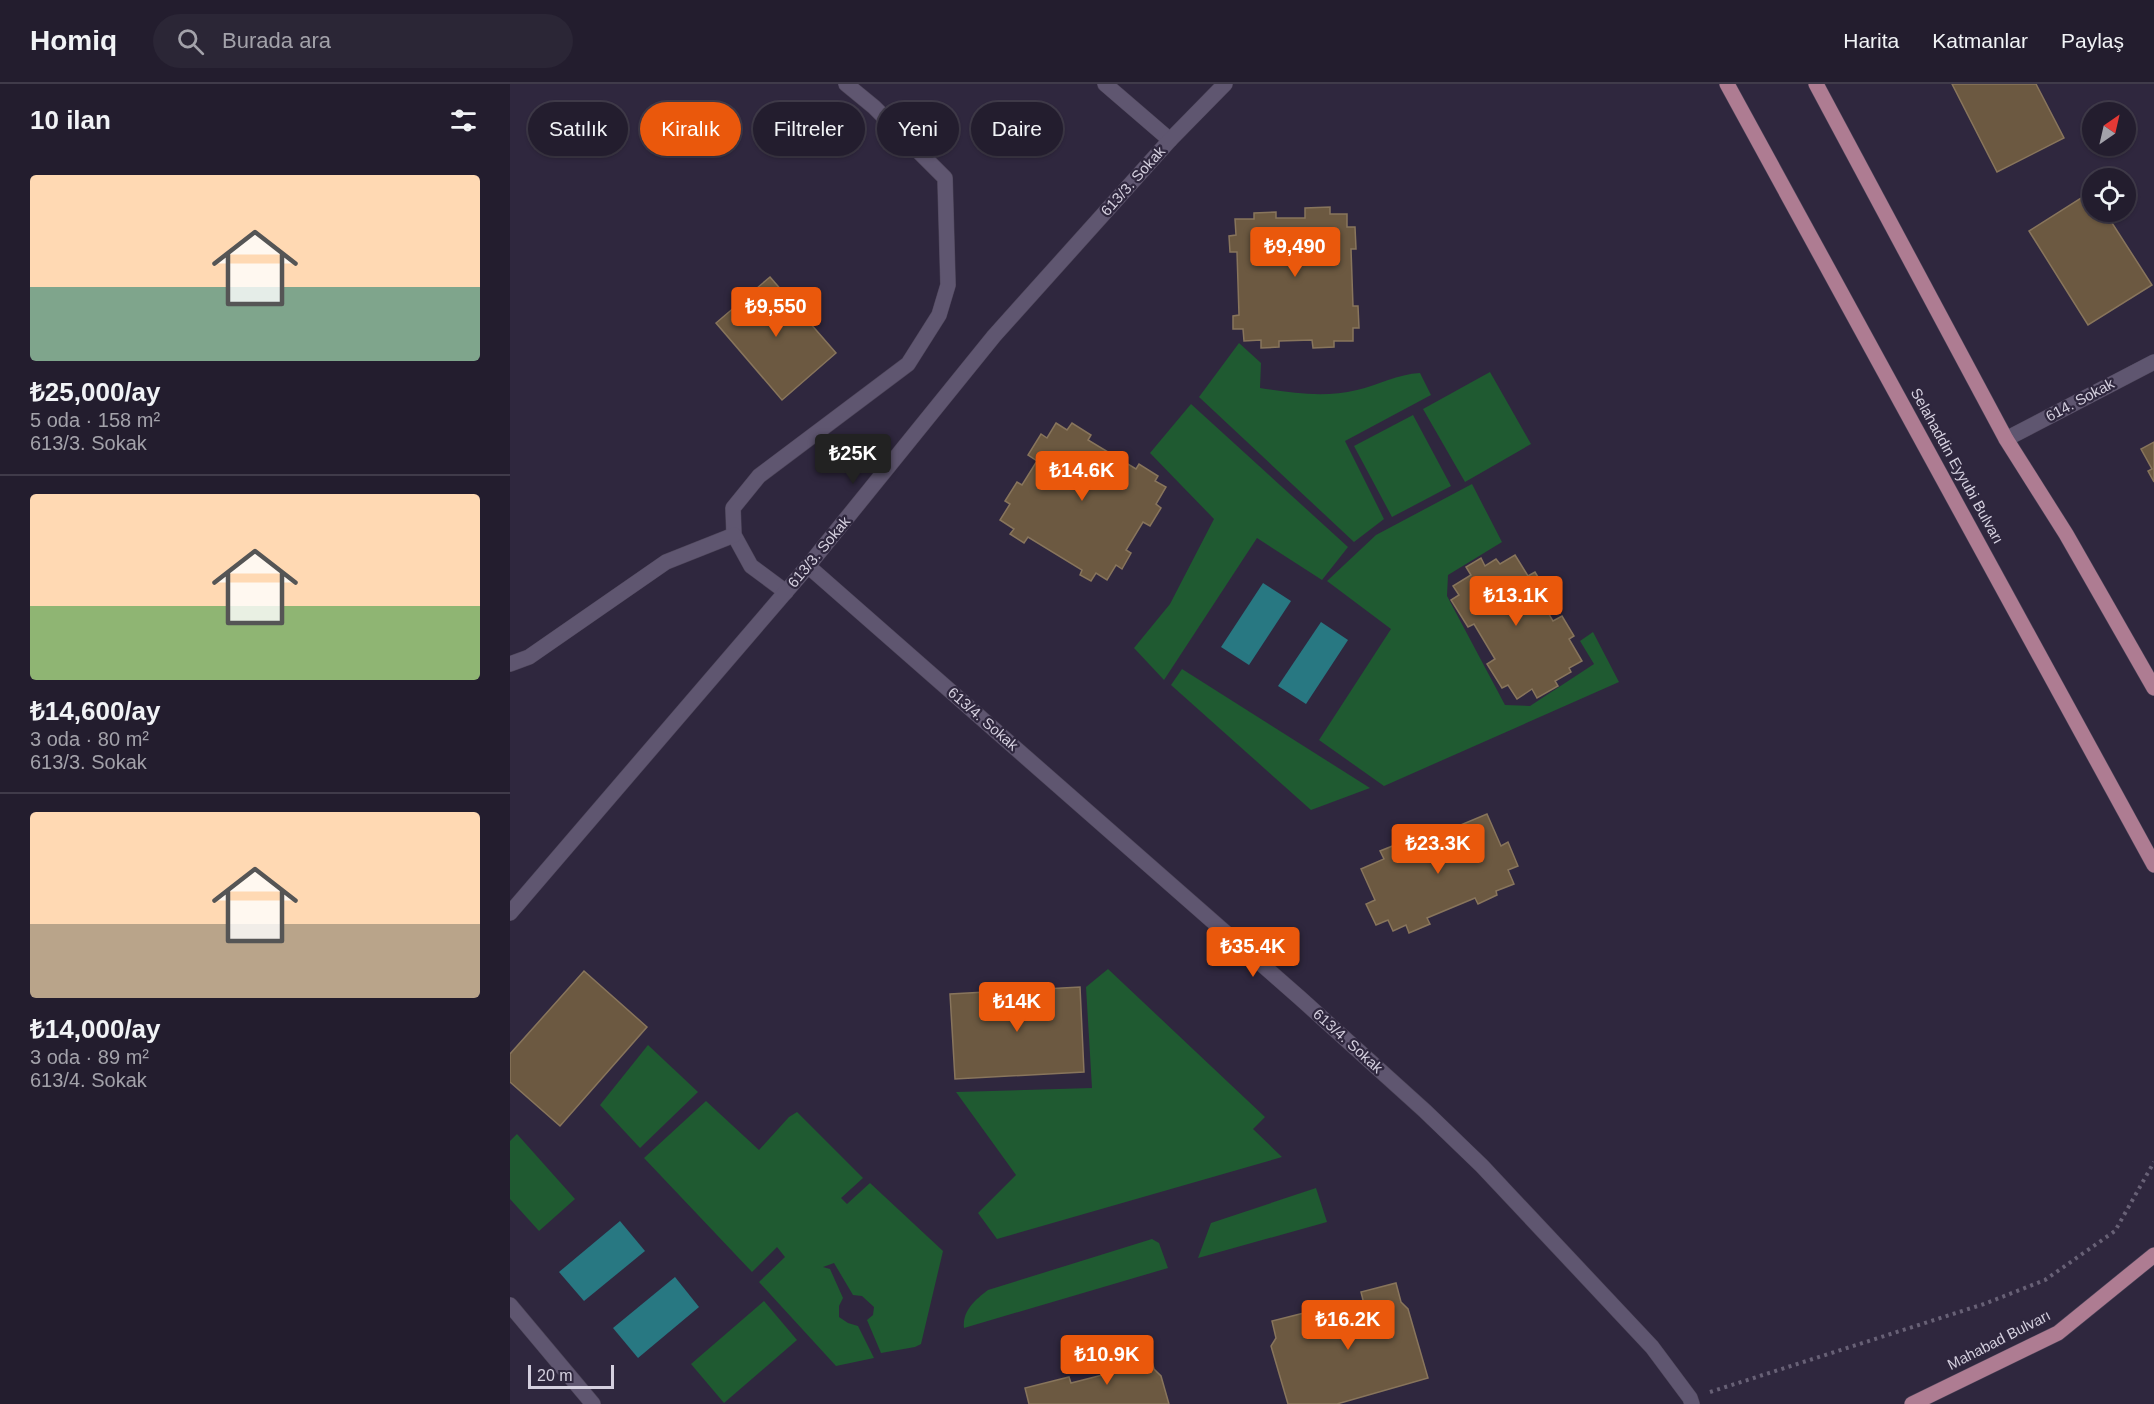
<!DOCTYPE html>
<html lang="tr">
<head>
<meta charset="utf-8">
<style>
	body { margin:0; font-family:Arial,sans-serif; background:#2b2636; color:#f1f3f6; height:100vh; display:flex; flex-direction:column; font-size:22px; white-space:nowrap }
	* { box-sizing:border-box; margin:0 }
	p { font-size:20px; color:#a3a2aa }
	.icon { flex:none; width:33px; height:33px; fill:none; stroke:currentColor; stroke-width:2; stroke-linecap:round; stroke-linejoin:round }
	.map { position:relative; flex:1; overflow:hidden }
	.panel { display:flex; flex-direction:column; background:#231d2e; width:510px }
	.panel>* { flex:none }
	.guide { position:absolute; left:18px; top:18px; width:570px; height:54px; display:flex; gap:12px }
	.needle { width:39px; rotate:34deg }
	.controls { position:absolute; left:1572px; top:18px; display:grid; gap:12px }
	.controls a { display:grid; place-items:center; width:54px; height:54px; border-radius:50%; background:#231d2e; box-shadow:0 2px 4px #0004,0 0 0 2px #403b4a; font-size:30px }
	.scale { position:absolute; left:18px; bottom:15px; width:86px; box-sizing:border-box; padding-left:6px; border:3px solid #d5d0df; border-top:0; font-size:16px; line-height:21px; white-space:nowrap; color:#d5d0df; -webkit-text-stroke:4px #2f273e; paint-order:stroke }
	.price { position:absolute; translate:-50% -51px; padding:0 14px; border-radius:6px; background:#ea580c; color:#fff; font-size:20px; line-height:39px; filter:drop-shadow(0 2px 3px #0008) }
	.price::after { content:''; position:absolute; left:50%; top:36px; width:18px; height:14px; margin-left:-9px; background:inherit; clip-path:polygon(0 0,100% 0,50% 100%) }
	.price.current { background:#222; color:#fff }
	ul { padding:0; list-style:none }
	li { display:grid; align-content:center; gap:12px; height:318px; padding:0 30px }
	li+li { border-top:2px solid #403b4a }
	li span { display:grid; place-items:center; height:186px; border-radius:6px; color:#555 }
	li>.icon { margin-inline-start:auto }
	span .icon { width:108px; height:108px; fill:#fffc; stroke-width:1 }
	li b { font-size:26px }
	h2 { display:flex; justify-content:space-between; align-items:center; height:72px; padding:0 30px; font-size:26px }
	.pill { padding:0 21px; border-radius:27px; background:#231d2e; box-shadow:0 2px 4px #0004,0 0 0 2px #403b4a; font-size:21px; line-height:54px }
	.pill.current { background:#ea580c; color:#fff }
	header { display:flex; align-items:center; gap:36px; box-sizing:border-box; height:84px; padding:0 30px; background:#231d2e; border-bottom:2px solid #403b4a }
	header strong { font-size:28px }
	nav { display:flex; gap:33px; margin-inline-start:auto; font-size:21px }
	.search { width:420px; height:54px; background:#2b2636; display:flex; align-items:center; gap:15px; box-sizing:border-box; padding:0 21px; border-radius:33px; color:#a3a2aa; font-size:22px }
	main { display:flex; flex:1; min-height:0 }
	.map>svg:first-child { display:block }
</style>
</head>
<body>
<header>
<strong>Homiq</strong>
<div class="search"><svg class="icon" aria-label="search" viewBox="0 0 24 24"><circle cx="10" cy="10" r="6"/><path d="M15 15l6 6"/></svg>Burada ara</div>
<nav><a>Harita</a><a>Katmanlar</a><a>Paylaş</a></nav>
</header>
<main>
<section class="panel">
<h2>10 ilan<svg class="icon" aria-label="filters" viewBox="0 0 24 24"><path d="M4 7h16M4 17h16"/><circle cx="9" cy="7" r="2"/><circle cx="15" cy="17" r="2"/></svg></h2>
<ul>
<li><span style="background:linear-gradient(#ffd9b3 60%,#7fa58c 0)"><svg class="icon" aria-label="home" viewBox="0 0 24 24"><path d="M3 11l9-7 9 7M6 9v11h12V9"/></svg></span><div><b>₺25,000/ay</b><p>5 oda · 158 m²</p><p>613/3. Sokak</p></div></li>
<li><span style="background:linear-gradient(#ffd9b3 60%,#8fb573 0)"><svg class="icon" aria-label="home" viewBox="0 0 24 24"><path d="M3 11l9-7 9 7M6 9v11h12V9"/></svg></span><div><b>₺14,600/ay</b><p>3 oda · 80 m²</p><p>613/3. Sokak</p></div></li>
<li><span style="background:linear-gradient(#ffd9b3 60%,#b9a48a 0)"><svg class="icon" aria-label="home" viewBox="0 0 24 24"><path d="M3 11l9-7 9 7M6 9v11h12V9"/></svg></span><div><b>₺14,000/ay</b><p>3 oda · 89 m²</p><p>613/4. Sokak</p></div></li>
</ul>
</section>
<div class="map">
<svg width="1644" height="1320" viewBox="0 0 1644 1320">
	<rect width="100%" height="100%" fill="#2f273e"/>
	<g fill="#1f5a31">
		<path d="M 729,259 L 751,279 L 750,304 C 783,309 814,314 847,306 C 868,301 888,290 910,289 L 921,311 L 835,357 L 874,435 L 844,458 L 689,313 Z"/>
		<polygon points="980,288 1021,360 955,398 913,325"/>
		<polygon points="681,320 838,463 812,496 747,454 654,596 624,564 660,520 704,435 640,369"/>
		<polygon points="903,331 941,402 882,433 844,362"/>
		<polygon points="962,400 992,458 938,491 937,512 995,621 1020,622 1084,580 1070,557 1083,548 1109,598 874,702 809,656 881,545 817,497 866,451"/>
		<polygon points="672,585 860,704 801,726 661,601"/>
		<polygon points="598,885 755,1033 743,1045 772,1073 487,1155 468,1129 506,1091 446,1008 582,1004 576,903"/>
		<polygon points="138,961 188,1008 130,1064 90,1021"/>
		<polygon points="196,1017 249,1066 279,1033 287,1028 353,1094 331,1114 337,1120 360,1099 433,1167 411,1260 405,1263 371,1269 357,1236 363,1231 364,1223 352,1212 343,1211 324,1179 313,1183 320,1185 333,1214 329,1222 329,1233 338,1239 348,1242 364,1274 326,1282 249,1198 275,1173 267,1163 242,1188 134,1074"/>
		<polygon points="7,1050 65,1115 29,1147 0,1115 0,1057"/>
		<polygon points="806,1104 817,1138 688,1174 701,1139"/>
		<path d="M 642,1155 L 649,1159 L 658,1184 L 454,1244 C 452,1227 465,1216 478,1206 Z"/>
		<polygon points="254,1217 287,1256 214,1319 181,1280"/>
	</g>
	<g fill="#287882">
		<polygon points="753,499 781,517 739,581 711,563"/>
		<polygon points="811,538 838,556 796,620 768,602"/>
		<polygon points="110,1137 135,1167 74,1217 49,1188"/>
		<polygon points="165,1193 189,1223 128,1274 103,1244"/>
	</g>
	<g fill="#6c5941" stroke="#88755c" stroke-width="1.5">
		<polygon points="1442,0 1526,0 1554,54 1487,88"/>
		<polygon points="1582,107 1582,128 1595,128 1642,201 1578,241 1519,147"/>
		<polygon points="820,123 820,130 837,130 837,143 845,143 846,165 841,165 843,222 848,222 849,244 843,244 843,257 824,257 824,263 803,264 802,256 769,257 769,263 751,264 751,256 734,257 733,245 723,245 723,232 729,231 727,168 720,168 719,152 726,151 725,135 744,135 744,129 766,128 766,134 795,134 795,124"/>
		<polygon points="260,193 326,269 272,316 206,239"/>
		<polygon points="546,339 557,346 562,339 581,351 578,356 626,385 629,380 648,392 645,397 656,403 646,420 651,424 640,442 633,438 616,466 621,469 612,485 606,481 597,496 586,489 581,497 570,491 572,486 518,453 514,459 500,450 504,445 490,436 500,420 495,417 507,398 512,401 527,377 518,371 531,350 537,354"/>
		<polygon points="1644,358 1644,398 1638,387 1642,385 1631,365"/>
		<polygon points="1005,471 1018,492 1025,488 1036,506 1028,511 1043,537 1052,532 1064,552 1059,555 1072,577 1059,584 1061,588 1045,597 1048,602 1027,614 1022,605 1007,615 998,601 992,604 977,580 985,575 964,540 958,543 941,516 949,511 943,502 961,491 956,483 971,474 975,482 986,475 990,480"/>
		<polygon points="977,730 991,762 998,758 1008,782 998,786 1004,800 986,807 987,811 968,820 965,814 917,834 920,840 899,849 896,841 883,847 878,836 866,841 856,820 865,816 851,785 874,775 870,767 895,757 898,763"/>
		<polygon points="74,887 137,943 50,1042 0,998 0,970"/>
		<polygon points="570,903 574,988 445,995 440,910"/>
		<polygon points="886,1199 891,1218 898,1225 918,1294 827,1320 778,1320 761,1262 766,1254 762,1237 806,1226 807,1232 854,1220 851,1208"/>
		<polygon points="639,1266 644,1285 651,1292 659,1320 519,1320 515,1304 559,1293 561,1299 608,1287 604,1275"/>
	</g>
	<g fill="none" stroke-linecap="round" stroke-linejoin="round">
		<g stroke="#4d4559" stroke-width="16">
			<g id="lane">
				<polyline points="276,508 241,482 224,451 223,424 249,392 398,280 429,231 438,201 435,94 364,23 336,0"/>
				<polyline points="0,580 19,573 156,478 224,451"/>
			</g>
		</g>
		<g stroke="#4d4559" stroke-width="16">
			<g id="street">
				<polyline points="595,0 660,56"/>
				<polyline points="1496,355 1644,278"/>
				<polyline points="298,482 790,914 915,1027 972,1082 1142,1263 1180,1314 1182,1320"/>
				<polyline points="0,829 298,482 484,252 660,56 715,0"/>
				<polyline points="0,1221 83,1320"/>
			</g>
		</g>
		<g stroke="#4d4559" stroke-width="16">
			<g id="primary">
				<polyline points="1217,0 1644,781"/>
				<polyline points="1306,0 1496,355 1556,450 1644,604"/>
				<polyline points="1402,1320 1548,1249 1644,1171"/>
			</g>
		</g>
		<polyline stroke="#686176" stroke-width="4" stroke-dasharray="3 4.5" stroke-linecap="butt" points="1200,1308 1474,1220 1535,1196 1605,1147 1644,1078"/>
		<use href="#lane" stroke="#5f5670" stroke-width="15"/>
		<use href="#street" stroke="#5f5670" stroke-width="15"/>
		<use href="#primary" stroke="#ae7c92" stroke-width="15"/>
	</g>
	<g text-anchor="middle" stroke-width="4.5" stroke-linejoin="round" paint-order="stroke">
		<g font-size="15" fill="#d5d0df" stroke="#2f273e">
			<text transform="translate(623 97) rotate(-48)" y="5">613/3. Sokak</text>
			<text transform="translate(1570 316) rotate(-28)" y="5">614. Sokak</text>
			<text transform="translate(1447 382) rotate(61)" y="5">Selahaddin Eyyubi Bulvarı</text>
			<text transform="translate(309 468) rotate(-50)" y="5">613/3. Sokak</text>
			<text transform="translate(473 635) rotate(41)" y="5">613/4. Sokak</text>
			<text transform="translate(838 957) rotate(42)" y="5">613/4. Sokak</text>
			<text transform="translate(1489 1256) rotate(-27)" y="5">Mahabad Bulvarı</text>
		</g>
	</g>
</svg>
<div class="controls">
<a><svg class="needle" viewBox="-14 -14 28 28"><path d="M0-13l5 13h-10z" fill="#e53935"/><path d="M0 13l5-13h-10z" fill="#a3a2aa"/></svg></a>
<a><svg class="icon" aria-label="locate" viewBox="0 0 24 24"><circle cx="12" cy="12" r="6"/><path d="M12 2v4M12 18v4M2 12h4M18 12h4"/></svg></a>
</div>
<div class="scale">20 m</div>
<b class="price" style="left:785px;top:194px">₺9,490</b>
<b class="price" style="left:266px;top:254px">₺9,550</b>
<b class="price current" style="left:343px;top:401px">₺25K</b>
<b class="price" style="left:572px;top:418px">₺14.6K</b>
<b class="price" style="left:1006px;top:543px">₺13.1K</b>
<b class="price" style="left:928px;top:791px">₺23.3K</b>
<b class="price" style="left:743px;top:894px">₺35.4K</b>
<b class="price" style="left:507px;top:949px">₺14K</b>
<b class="price" style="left:838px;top:1267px">₺16.2K</b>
<b class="price" style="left:597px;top:1302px">₺10.9K</b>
<div class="guide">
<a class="pill">Satılık</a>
<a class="pill current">Kiralık</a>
<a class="pill">Filtreler</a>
<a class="pill">Yeni</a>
<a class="pill">Daire</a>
</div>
</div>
</main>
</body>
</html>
